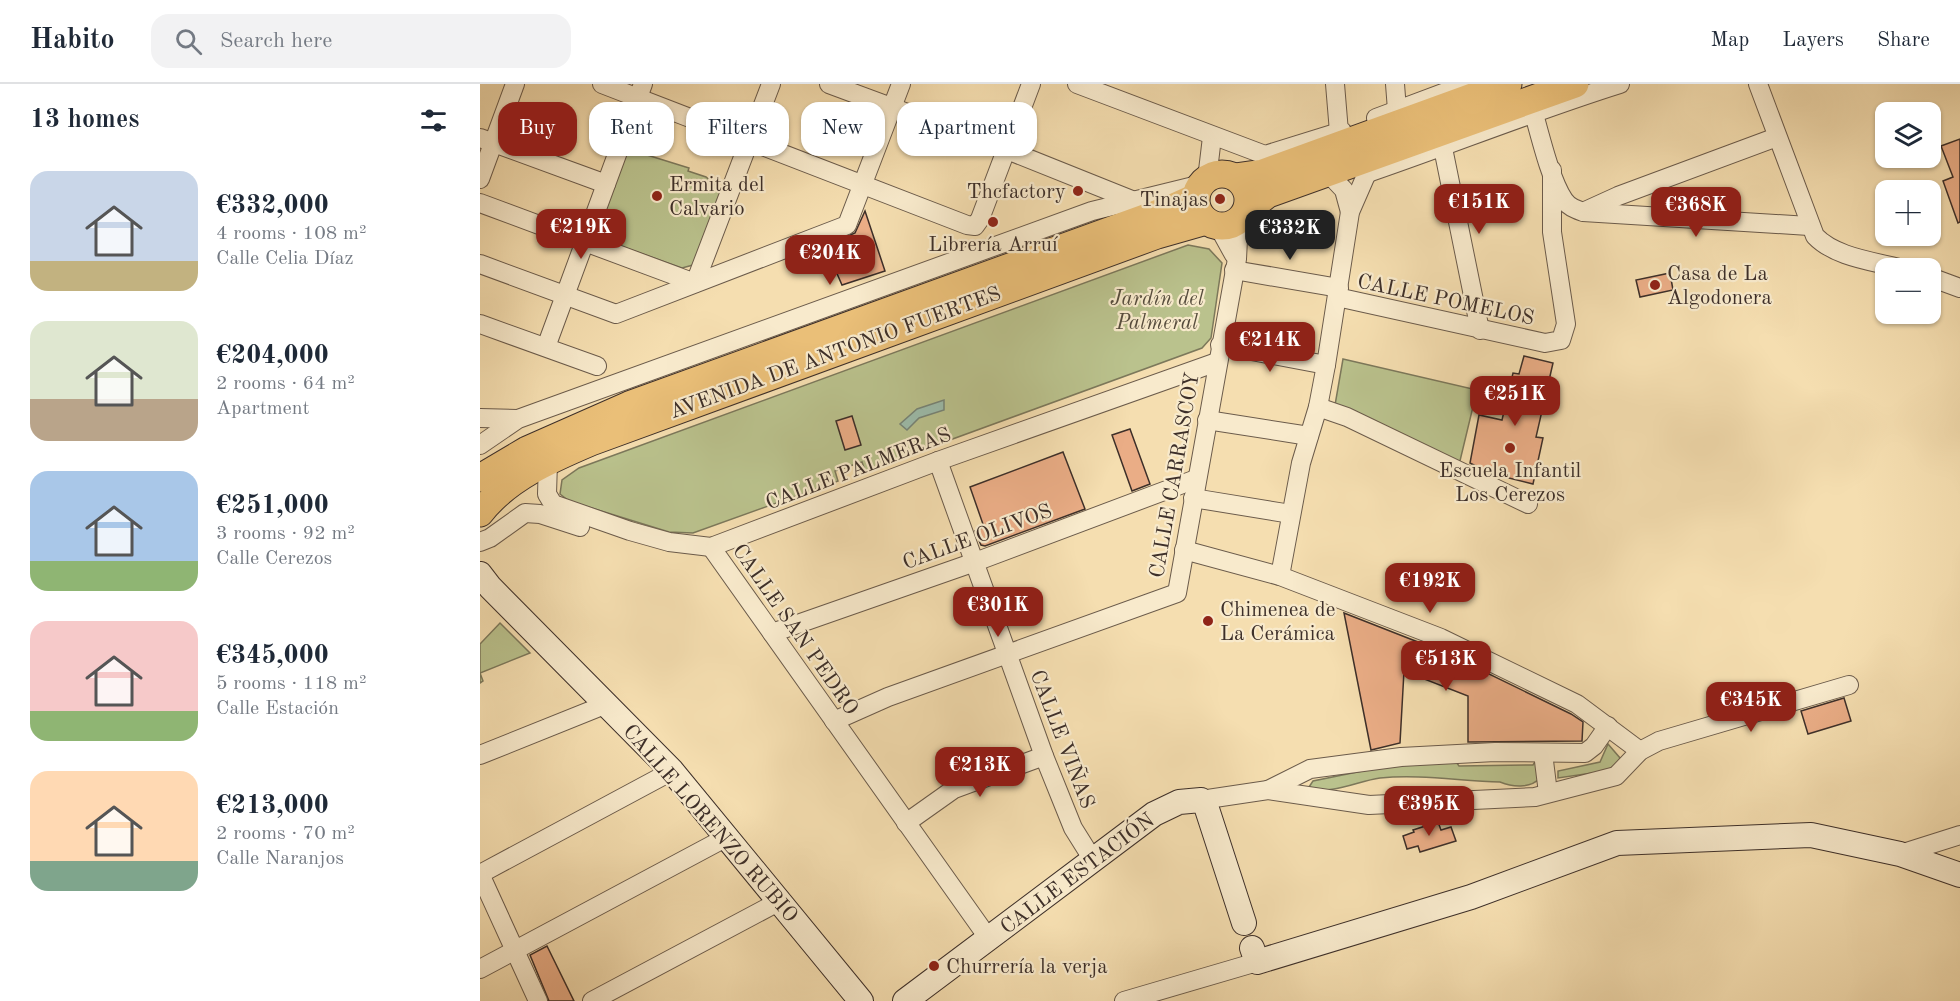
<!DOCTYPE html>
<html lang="en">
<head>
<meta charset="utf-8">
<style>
	body { margin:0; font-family:"Old Standard TT",serif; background:#f2f2f3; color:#1f2937; height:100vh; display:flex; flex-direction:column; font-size:22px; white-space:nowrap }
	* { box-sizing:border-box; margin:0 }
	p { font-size:20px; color:#747a83 }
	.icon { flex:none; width:33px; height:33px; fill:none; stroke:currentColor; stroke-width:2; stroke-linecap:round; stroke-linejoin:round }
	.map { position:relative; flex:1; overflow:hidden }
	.details { display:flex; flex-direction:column; background:#fff; width:480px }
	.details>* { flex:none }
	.top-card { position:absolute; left:18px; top:18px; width:570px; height:54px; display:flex; gap:12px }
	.fabs { position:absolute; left:1395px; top:18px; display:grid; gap:12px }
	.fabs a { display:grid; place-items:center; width:66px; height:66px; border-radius:12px; background:#fff; box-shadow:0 2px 4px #0004; font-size:30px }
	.price { position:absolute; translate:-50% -51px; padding:0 14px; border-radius:12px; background:#8f2418; color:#fff; font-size:20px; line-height:39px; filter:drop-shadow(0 2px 3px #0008) }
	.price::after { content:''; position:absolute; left:50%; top:36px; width:18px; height:14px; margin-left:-9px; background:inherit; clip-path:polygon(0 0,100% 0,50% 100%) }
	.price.active { background:#222; color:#fff }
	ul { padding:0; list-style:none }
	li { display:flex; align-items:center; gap:18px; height:150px; padding:0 30px }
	li span { display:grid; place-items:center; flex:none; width:168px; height:120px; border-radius:18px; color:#555 }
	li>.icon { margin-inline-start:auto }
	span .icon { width:72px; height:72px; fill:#fffc; stroke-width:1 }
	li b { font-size:26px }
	h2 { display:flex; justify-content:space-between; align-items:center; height:72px; padding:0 30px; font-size:26px }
	.pill { padding:0 21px; border-radius:18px; background:#fff; box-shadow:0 2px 4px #0004; font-size:21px; line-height:54px }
	.pill.active { background:#8f2418; color:#fff }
	header { display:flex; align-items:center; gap:36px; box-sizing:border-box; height:84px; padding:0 30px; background:#fff; border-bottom:2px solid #e0e1e3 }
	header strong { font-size:28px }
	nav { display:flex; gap:33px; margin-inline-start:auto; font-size:21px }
	.search { width:420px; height:54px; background:#f2f2f3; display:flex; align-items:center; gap:15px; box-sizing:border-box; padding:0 21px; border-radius:18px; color:#747a83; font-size:22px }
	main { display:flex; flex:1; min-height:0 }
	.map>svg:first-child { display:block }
</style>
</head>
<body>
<header>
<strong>Habito</strong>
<div class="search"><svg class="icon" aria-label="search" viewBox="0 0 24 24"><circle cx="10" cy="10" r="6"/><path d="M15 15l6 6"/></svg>Search here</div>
<nav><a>Map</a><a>Layers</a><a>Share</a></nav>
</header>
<main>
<section class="details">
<h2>13 homes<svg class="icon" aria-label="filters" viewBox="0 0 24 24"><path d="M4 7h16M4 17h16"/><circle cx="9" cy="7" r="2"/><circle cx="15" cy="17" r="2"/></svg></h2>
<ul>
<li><span style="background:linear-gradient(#c9d6e8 75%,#c2b280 0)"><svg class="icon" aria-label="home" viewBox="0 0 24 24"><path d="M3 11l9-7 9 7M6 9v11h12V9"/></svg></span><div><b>€332,000</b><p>4 rooms · 108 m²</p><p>Calle Celia Díaz</p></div></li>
<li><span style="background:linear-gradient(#dfe7d0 65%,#b9a48a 0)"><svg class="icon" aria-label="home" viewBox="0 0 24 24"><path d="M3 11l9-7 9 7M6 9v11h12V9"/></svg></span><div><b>€204,000</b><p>2 rooms · 64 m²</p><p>Apartment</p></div></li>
<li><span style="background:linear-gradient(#a9c7e8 75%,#8fb573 0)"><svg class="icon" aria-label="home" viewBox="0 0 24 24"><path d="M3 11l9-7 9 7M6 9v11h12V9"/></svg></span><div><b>€251,000</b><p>3 rooms · 92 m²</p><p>Calle Cerezos</p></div></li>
<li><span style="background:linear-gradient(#f6c9c9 75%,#8fb573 0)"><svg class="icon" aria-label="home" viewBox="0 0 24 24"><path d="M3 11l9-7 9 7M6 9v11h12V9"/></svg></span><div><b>€345,000</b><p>5 rooms · 118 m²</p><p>Calle Estación</p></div></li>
<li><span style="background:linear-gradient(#ffd9b3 75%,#7fa58c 0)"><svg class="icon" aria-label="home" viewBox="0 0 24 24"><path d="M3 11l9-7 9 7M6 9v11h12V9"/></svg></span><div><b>€213,000</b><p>2 rooms · 70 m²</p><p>Calle Naranjos</p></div></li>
</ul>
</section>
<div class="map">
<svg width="1480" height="917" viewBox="0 0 1480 917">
	<rect width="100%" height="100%" fill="#f5deb0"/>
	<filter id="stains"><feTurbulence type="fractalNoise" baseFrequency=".00333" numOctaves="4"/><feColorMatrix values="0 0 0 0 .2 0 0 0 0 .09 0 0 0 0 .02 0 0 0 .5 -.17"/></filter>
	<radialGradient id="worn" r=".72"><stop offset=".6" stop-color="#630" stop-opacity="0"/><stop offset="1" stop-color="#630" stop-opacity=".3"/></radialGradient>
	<g fill="#bac28d" stroke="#7c785b" stroke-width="1.5">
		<polygon points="151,66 209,84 208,87 226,93 243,108 213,181 202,184 115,153 146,67"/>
		<polygon points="708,161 729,165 742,179 731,254 722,264 385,387 382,378 355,387 358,397 213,449 189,448 89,417 80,410 82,396 99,384"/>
		<polygon points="863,275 997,306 979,381 855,321"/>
		<polygon points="20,539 50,569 0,589 3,597 0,599 0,560"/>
		<polygon points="1128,660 1140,674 1138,679 1126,687 1078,694 1078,687 1120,678"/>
		<path d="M 974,675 L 979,682 L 1053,681 L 1056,676 L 1060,694 C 1050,705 1032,703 1020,698 C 980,697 940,690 900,694 C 877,697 851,712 829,703 L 833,697 L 887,686 Z"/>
	</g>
	<polygon fill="#9cbcab" stroke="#768477" stroke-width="1.5" points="464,316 464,326 439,334 427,346 420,340 437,325"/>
	<g fill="#eaad86" stroke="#3d2f29" stroke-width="1.5">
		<polygon points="1480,55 1480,138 1478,139 1463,97 1473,93 1461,62"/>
		<polygon points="385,127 405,187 362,201 345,162 375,149"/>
		<polygon points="1190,189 1193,206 1160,213 1156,196"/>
		<polygon points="1044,272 1073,279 1056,353 1063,354 1053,400 1009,389 990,379 999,331 1022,336 1033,289 1039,290"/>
		<polygon points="372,332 381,361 365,366 356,337"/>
		<polygon points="650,345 670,400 652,407 632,351"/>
		<polygon points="583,368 605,425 505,462 501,461 495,447 504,443 490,403"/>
		<polygon points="864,529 966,569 1091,630 1103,638 1102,657 988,658 988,612 924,587 920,659 891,666"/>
		<polygon points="1364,614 1371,637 1328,650 1321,627"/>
		<polygon points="958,738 961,746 971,743 976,757 940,768 938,762 927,765 923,752 934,748 933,746"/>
		<polygon points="67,862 94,917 69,917 50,871"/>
	</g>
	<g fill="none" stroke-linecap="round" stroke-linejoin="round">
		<g stroke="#6b5b4b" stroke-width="20">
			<g id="street">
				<polyline points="122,0 487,141 495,142 500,135 551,0"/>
				<polyline points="349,0 527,66 652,116"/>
				<polyline points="597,0 785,71 862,47"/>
				<polyline points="855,0 859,48"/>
				<polyline points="915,0 917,26"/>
				<path d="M 1278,0 L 1335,152 C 1355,173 1392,177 1419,184"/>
				<path d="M 1050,16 C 1058,42 1069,94 1084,116 C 1089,123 1095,125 1103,128 L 1329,142"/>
				<polyline points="896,34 987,0"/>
				<polyline points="0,54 126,100"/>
				<polyline points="963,64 1000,246"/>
				<polyline points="848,89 864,106 870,128"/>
				<path d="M 885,90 C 970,61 1054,27 1140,0"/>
				<polyline points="0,95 35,0"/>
				<polyline points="727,95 732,53"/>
				<polyline points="0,119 215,199 291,0"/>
				<polyline points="1105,127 1138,112 1297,53"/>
				<polyline points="738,142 754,171"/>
				<polyline points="0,180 136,230 367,141 421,0"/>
				<polyline points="754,186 859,204"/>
				<polyline points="1450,193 1480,204"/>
				<polyline points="857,213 1065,259 1081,256 1086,240 1072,148 1072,86"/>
				<polyline points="0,240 117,282"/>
				<polyline points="740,261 846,281"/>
				<polyline points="66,263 163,0"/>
				<polyline points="838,323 867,333 1048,420"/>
				<polyline points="0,334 37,335"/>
				<polyline points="727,336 829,352"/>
				<polyline points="0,361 38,335 612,127 722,100"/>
				<polyline points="458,377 564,672 593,744 613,776"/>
				<polyline points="68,378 67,410 73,420 150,447 189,458 231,463 458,377 737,278"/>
				<polyline points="713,414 811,430"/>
				<polyline points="0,458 10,454 45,429 60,430 100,443"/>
				<polyline points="231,463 509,855"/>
				<polyline points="704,466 800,492 961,554 1097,620 1160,667"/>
				<polyline points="800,492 821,379 838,323 846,281 870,128 894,73"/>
				<polyline points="292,549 495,478 716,395"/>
				<polyline points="354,637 408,613 697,509 757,175 759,136"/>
				<polyline points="1063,669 1068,709"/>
				<polyline points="0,671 127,620"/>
				<polyline points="788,706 830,685 921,673 1015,668 1105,669 1114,662 1128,642"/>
				<polyline points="721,716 788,706 889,721 1055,713 1136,692 1160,667 1179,657 1369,601"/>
				<polyline points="426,739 474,705 564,672"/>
				<polyline points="1420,770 1480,751"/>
				<polyline points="0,790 192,687"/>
				<polyline points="0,790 58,917"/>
				<polyline points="0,885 247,753"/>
				<polyline points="112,917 300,817"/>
				<polyline points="644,917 777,878"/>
			</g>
		</g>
		<g stroke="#3d2f29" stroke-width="26">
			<g id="secondary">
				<polyline points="0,490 10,503 192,687 381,917"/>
				<polyline points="772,864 777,878 991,813 1137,759 1331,751 1420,770 1480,791"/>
				<polyline points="425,917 674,730 699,718 721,716 726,722 764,839"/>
			</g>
		</g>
		<g stroke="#3d2f29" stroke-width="29">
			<g id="primary">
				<circle cx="742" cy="116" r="26"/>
				<polyline points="755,93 783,89 1028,0"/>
				<polyline points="767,126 788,110 1095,0"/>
				<polyline points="0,394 47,366 149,321 687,126 716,113"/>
				<path d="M 0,429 C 27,394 71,375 111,358 L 677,151 L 726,137"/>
			</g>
		</g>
		<use href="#street" stroke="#f8eacc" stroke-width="18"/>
		<use href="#secondary" stroke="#f8eacc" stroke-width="24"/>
		<use href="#primary" stroke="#eabf78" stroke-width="27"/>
	</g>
	<g fill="#8f2418" stroke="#f8eacc" stroke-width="2">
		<circle cx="598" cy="107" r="6"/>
		<circle cx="177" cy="112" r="6"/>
		<circle cx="740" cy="115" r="6"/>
		<circle cx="513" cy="138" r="6"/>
		<circle cx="1175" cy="201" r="6"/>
		<circle cx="1030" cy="364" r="6"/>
		<circle cx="728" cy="537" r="6"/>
		<circle cx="454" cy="882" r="6"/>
	</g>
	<g text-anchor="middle" stroke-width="4.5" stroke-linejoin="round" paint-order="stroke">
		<g font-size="21" fill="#3d2f29" stroke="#f8eacc" text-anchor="start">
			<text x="189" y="107">Ermita del<tspan x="189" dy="24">Calvario</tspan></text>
			<text x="586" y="114" text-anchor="end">Thcfactory</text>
			<text x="728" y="122" text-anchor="end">Tinajas</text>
			<text x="513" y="167" text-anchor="middle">Librería Arruí</text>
			<text x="1187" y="196">Casa de La<tspan x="1187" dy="24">Algodonera</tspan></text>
			<text x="1030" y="393" text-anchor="middle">Escuela Infantil<tspan x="1030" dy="24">Los Cerezos</tspan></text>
			<text x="740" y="532">Chimenea de<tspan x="740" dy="24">La Cerámica</tspan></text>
			<text x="466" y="889">Churrería la verja</text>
		</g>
		<g font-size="21" font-style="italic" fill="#564c3d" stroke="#f8eacc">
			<text x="677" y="221">Jardín del<tspan x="677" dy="24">Palmeral</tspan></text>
		</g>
		<g font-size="21" fill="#3d2f29" stroke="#f8eacc">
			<text transform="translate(966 215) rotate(12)" y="7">CALLE POMELOS</text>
			<text transform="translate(355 268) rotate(-20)" y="7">AVENIDA DE ANTONIO FUERTES</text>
			<text transform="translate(378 384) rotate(-21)" y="7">CALLE PALMERAS</text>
			<text transform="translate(694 391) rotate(-80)" y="7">CALLE CARRASCOY</text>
			<text transform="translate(497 452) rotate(-20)" y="7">CALLE OLIVOS</text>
			<text transform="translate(316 545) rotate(55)" y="7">CALLE SAN PEDRO</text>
			<text transform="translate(583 655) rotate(69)" y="7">CALLE VIÑAS</text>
			<text transform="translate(231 739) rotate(49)" y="7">CALLE LORENZO RUBIO</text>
			<text transform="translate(597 789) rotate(-37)" y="7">CALLE ESTACIÓN</text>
		</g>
	</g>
	<rect width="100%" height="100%" filter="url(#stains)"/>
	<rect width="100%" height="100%" fill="url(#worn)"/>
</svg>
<div class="fabs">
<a><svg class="icon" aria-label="layers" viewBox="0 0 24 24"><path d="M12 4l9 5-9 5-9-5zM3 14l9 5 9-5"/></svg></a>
<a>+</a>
<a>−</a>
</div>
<b class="price" style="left:999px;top:151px">€151K</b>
<b class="price" style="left:1216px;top:154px">€368K</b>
<b class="price" style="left:101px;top:176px">€219K</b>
<b class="price active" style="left:810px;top:177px">€332K</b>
<b class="price" style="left:350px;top:202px">€204K</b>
<b class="price" style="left:790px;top:289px">€214K</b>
<b class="price" style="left:1035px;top:343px">€251K</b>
<b class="price" style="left:950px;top:530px">€192K</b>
<b class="price" style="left:518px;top:554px">€301K</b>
<b class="price" style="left:966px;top:608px">€513K</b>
<b class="price" style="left:1271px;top:649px">€345K</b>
<b class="price" style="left:500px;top:714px">€213K</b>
<b class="price" style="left:949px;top:753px">€395K</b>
<div class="top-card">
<a class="pill active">Buy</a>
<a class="pill">Rent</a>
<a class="pill">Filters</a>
<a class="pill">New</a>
<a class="pill">Apartment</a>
</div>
</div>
</main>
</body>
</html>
